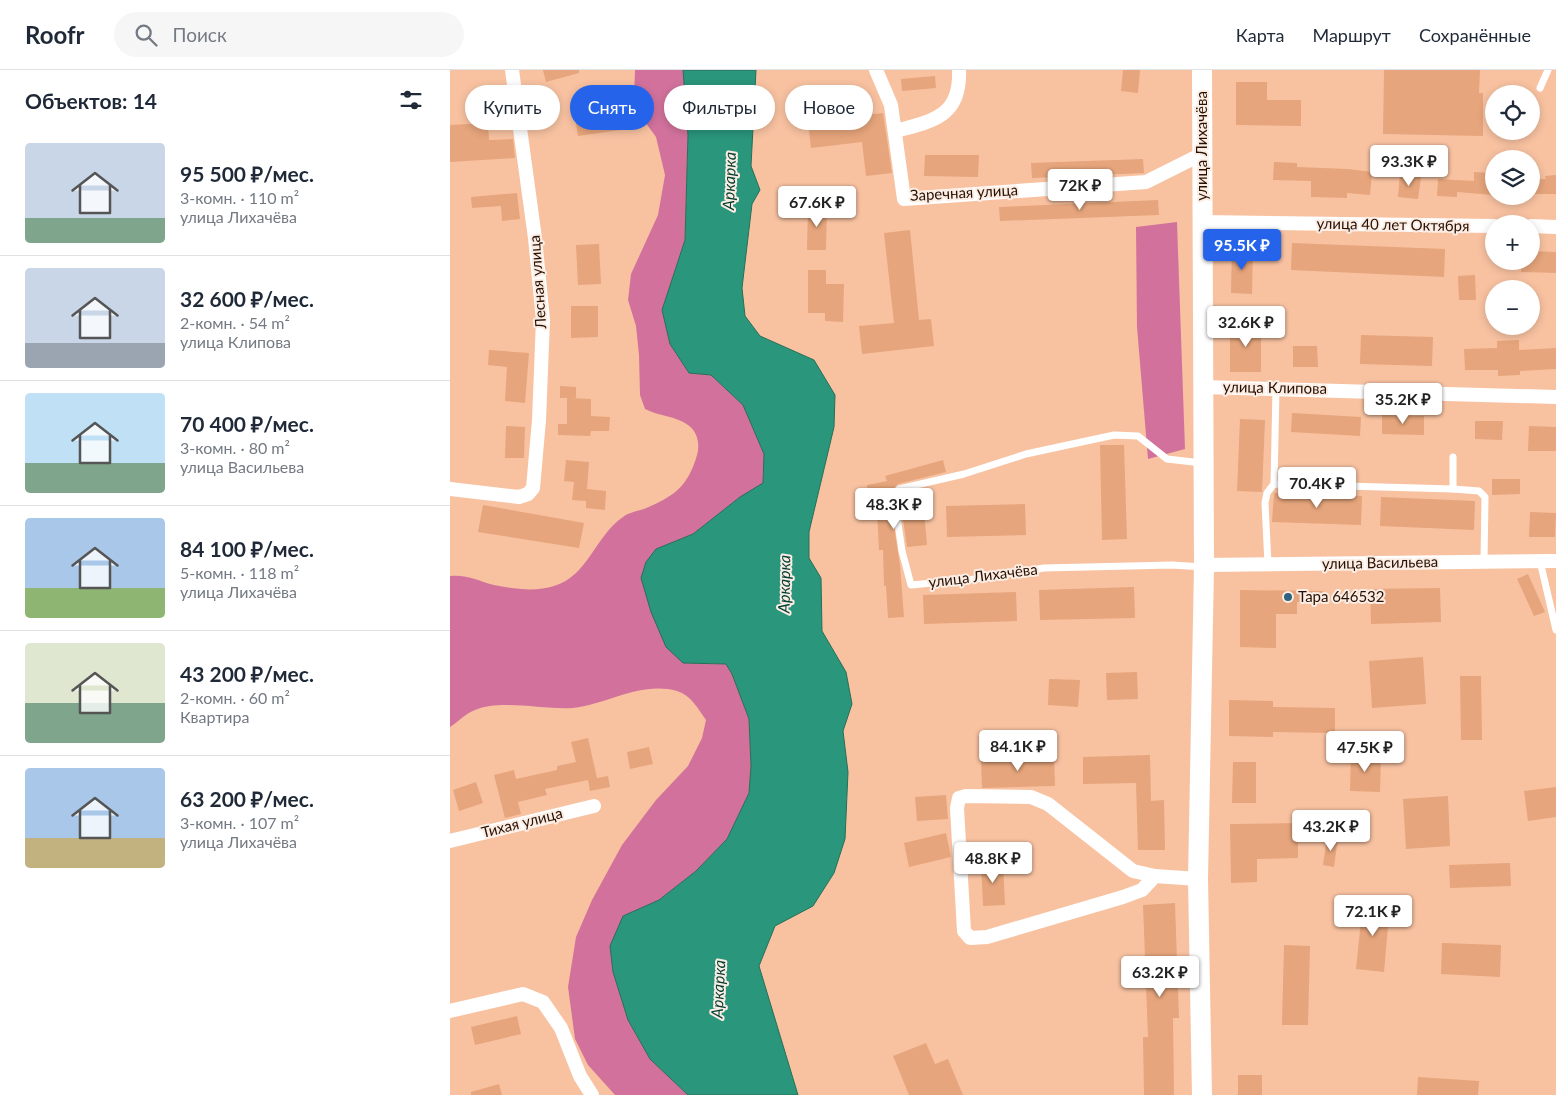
<!DOCTYPE html>
<html lang="ru">
<head>
<meta charset="utf-8">
<style>
	body { margin:0; font-family:Lato,sans-serif; background:#f6f6f7; color:#1f2937; height:100vh; display:flex; flex-direction:column; font-size:19px; white-space:nowrap }
	* { box-sizing:border-box; margin:0 }
	p { font-size:16px; color:#747a83 }
	.icon { flex:none; width:28px; height:28px; fill:none; stroke:currentColor; stroke-width:2; stroke-linecap:round; stroke-linejoin:round }
	.map { position:relative; flex:1; overflow:hidden }
	.sheet { display:flex; flex-direction:column; background:#fff; width:450px }
	.sheet>* { flex:none }
	.guide { position:absolute; left:15px; top:15px; width:475px; height:45px; display:flex; gap:10px }
	.buttons { position:absolute; left:1035px; top:15px; display:grid; gap:10px }
	.buttons a { display:grid; place-items:center; width:55px; height:55px; border-radius:50%; background:#fff; box-shadow:0 2px 8px #0003; font-size:25px }
	.price { position:absolute; translate:-50% -42px; padding:0 11px; border-radius:5px; background:#fff; color:#222; font-size:16px; line-height:32px; filter:drop-shadow(0 1px 2px #0008) }
	.price::after { content:''; position:absolute; left:50%; top:30px; width:15px; height:11px; margin-left:-8px; background:inherit; clip-path:polygon(0 0,100% 0,50% 100%) }
	.price.active { background:#2563eb; color:#fff }
	ul { padding:0; list-style:none }
	li { display:flex; align-items:center; gap:15px; height:125px; padding:0 25px }
	li+li { border-top:1px solid #e0e1e3 }
	li span { display:grid; place-items:center; flex:none; width:140px; height:100px; border-radius:5px; color:#555 }
	li>.icon { margin-inline-start:auto }
	span .icon { width:60px; height:60px; fill:#fffc; stroke-width:1 }
	li b { font-size:21px }
	h2 { display:flex; justify-content:space-between; align-items:center; height:60px; padding:0 25px; font-size:21px }
	.chip { padding:0 18px; border-radius:22px; background:#fff; box-shadow:0 2px 8px #0003; font-size:18px; line-height:45px }
	.chip.active { background:#2563eb; color:#fff }
	header { display:flex; align-items:center; gap:30px; box-sizing:border-box; height:70px; padding:0 25px; background:#fff; border-bottom:1px solid #e0e1e3 }
	header strong { font-size:24px }
	nav { display:flex; gap:28px; margin-inline-start:auto; font-size:18px }
	.search { width:350px; height:45px; background:#f6f6f7; display:flex; align-items:center; gap:12px; box-sizing:border-box; padding:0 18px; border-radius:28px; color:#747a83; font-size:19px }
	main { display:flex; flex:1; min-height:0 }
	.map>svg:first-child { display:block }
</style>
</head>
<body>
<header>
<strong>Roofr</strong>
<div class="search"><svg class="icon" aria-label="search" viewBox="0 0 24 24"><circle cx="10" cy="10" r="6"/><path d="M15 15l6 6"/></svg>Поиск</div>
<nav><a>Карта</a><a>Маршрут</a><a>Сохранённые</a></nav>
</header>
<main>
<section class="sheet">
<h2>Объектов: 14<svg class="icon" aria-label="filters" viewBox="0 0 24 24"><path d="M4 7h16M4 17h16"/><circle cx="9" cy="7" r="2"/><circle cx="15" cy="17" r="2"/></svg></h2>
<ul>
<li><span style="background:linear-gradient(#c9d6e8 75%,#7fa58c 0)"><svg class="icon" aria-label="home" viewBox="0 0 24 24"><path d="M3 11l9-7 9 7M6 9v11h12V9"/></svg></span><div><b>95 500 ₽/мес.</b><p>3-комн. · 110 m²</p><p>улица Лихачёва</p></div></li>
<li><span style="background:linear-gradient(#c9d6e8 75%,#9aa5b1 0)"><svg class="icon" aria-label="home" viewBox="0 0 24 24"><path d="M3 11l9-7 9 7M6 9v11h12V9"/></svg></span><div><b>32 600 ₽/мес.</b><p>2-комн. · 54 m²</p><p>улица Клипова</p></div></li>
<li><span style="background:linear-gradient(#bfe0f5 70%,#7fa58c 0)"><svg class="icon" aria-label="home" viewBox="0 0 24 24"><path d="M3 11l9-7 9 7M6 9v11h12V9"/></svg></span><div><b>70 400 ₽/мес.</b><p>3-комн. · 80 m²</p><p>улица Васильева</p></div></li>
<li><span style="background:linear-gradient(#a9c7e8 70%,#8fb573 0)"><svg class="icon" aria-label="home" viewBox="0 0 24 24"><path d="M3 11l9-7 9 7M6 9v11h12V9"/></svg></span><div><b>84 100 ₽/мес.</b><p>5-комн. · 118 m²</p><p>улица Лихачёва</p></div></li>
<li><span style="background:linear-gradient(#dfe7d0 60%,#7fa58c 0)"><svg class="icon" aria-label="home" viewBox="0 0 24 24"><path d="M3 11l9-7 9 7M6 9v11h12V9"/></svg></span><div><b>43 200 ₽/мес.</b><p>2-комн. · 60 m²</p><p>Квартира</p></div></li>
<li><span style="background:linear-gradient(#a9c7e8 70%,#c2b280 0)"><svg class="icon" aria-label="home" viewBox="0 0 24 24"><path d="M3 11l9-7 9 7M6 9v11h12V9"/></svg></span><div><b>63 200 ₽/мес.</b><p>3-комн. · 107 m²</p><p>улица Лихачёва</p></div></li>
</ul>
</section>
<div class="map">
<svg width="1106" height="1025" viewBox="0 0 1106 1025">
	<rect width="100%" height="100%" fill="#f8c2a1"/>
	<g fill="#d2729c">
		<path d="M 185,0 L 233,0 L 238,65 L 235,170 L 212,240 L 220,274 L 239,303 L 261,305 L 293,335 L 314,384 L 313,414 L 290,427 L 243,464 L 206,479 L 233,593 L 276,594 L 282,604 L 299,649 L 301,696 L 299,723 L 277,769 L 246,801 L 209,830 L 173,846 L 163,902 L 178,950 L 200,989 L 238,1025 L 165,1025 L 138,995 L 125,969 L 118,917 L 126,867 L 142,830 L 172,775 L 206,730 L 238,696 L 252,668 L 256,650 C 248,639 241,625 227,621 C 191,611 158,634 123,638 C 94,640 51,629 25,640 C 16,643 8,652 0,657 L 0,506 C 16,504 29,511 44,515 C 63,519 86,522 104,516 C 138,506 145,466 173,447 C 178,443 187,441 194,439 C 223,427 238,417 247,385 C 250,375 248,362 238,355 C 226,346 208,346 195,339 L 190,325 L 189,285 L 186,256 L 178,230 L 181,204 L 208,145 L 215,105 L 206,67 L 193,49 L 184,28 Z"/>
		<polygon points="727,152 735,379 698,389 687,257 686,157"/>
	</g>
	<polygon fill="#2a967c" stroke="#296e57" points="233,0 306,0 301,96 310,120 302,134 292,218 295,246 310,266 364,290 385,325 384,357 359,462 359,488 371,508 372,561 396,602 402,634 393,661 398,702 395,769 384,803 363,836 325,856 309,896 348,1025 238,1025 200,989 178,950 163,902 160,876 173,846 209,830 246,801 277,769 299,723 301,696 299,649 282,604 276,594 233,593 216,577 201,542 191,508 196,492 206,479 243,464 290,427 313,413 314,384 293,335 261,305 239,303 220,274 212,240 235,170 238,65"/>
	<g fill="#e6a57c">
		<polygon points="93,0 129,0 129,3 96,12"/>
		<polygon points="673,0 690,0 688,23 671,21"/>
		<polygon points="934,0 1030,0 1029,23 1033,23 1033,66 933,64"/>
		<polygon points="485,6 486,18 452,21 451,9"/>
		<polygon points="786,12 817,12 817,30 851,30 851,56 786,55"/>
		<polygon points="139,33 141,41 146,40 147,46 167,43 170,60 128,66 123,35"/>
		<polygon points="433,43 442,103 416,106 412,72 361,78 358,52"/>
		<polygon points="38,53 39,70 63,69 65,88 0,92 0,55"/>
		<polygon points="475,85 529,85 528,107 474,106"/>
		<polygon points="693,89 694,103 582,108 581,93"/>
		<polygon points="824,92 847,93 847,97 898,99 922,102 920,125 897,123 897,128 861,127 861,111 823,110"/>
		<polygon points="1024,102 1043,103 1042,125 1007,122 1007,127 987,126 988,109 1024,111"/>
		<polygon points="950,104 971,107 968,129 948,127"/>
		<polygon points="1106,105 1106,124 1081,124 1081,109 1096,109 1095,106"/>
		<polygon points="67,123 70,149 52,151 51,136 22,138 21,127"/>
		<polygon points="708,130 709,145 550,151 549,137"/>
		<polygon points="358,136 377,136 376,180 357,180"/>
		<polygon points="460,160 469,250 481,249 484,276 412,284 409,256 444,253 434,163"/>
		<polygon points="842,173 995,179 994,207 841,200"/>
		<polygon points="149,174 151,214 128,215 126,175"/>
		<polygon points="782,178 803,178 802,224 781,223"/>
		<polygon points="1081,181 1106,182 1106,203 1071,202 1072,191 1081,191"/>
		<polygon points="358,200 376,200 376,214 394,214 393,252 375,251 375,243 358,243"/>
		<polygon points="1025,205 1026,230 1009,230 1008,206"/>
		<polygon points="121,236 148,236 148,267 121,268"/>
		<rect x="780" y="254" width="31" height="48"/>
		<polygon points="911,265 983,267 982,296 910,294"/>
		<polygon points="1069,270 1069,280 1106,278 1106,299 1070,301 1070,305 1048,306 1048,300 1015,300 1014,279 1047,278 1047,271"/>
		<polygon points="843,276 867,276 868,297 843,297"/>
		<polygon points="39,280 79,283 75,333 55,331 57,297 38,295"/>
		<polygon points="110,316 126,317 126,328 120,328 141,329 141,346 160,347 159,361 141,361 140,366 108,365 108,354 117,354 117,328 110,328"/>
		<polygon points="842,343 911,347 910,366 841,362"/>
		<polygon points="932,345 974,346 974,365 932,364"/>
		<polygon points="790,349 815,350 812,422 787,421"/>
		<polygon points="1025,351 1053,351 1052,370 1025,369"/>
		<polygon points="56,356 75,357 74,388 55,388"/>
		<polygon points="1079,356 1106,357 1106,381 1078,381"/>
		<polygon points="650,375 674,375 677,469 652,470"/>
		<polygon points="116,390 139,392 137,419 156,421 155,440 136,438 136,431 122,430 124,412 114,411"/>
		<polygon points="493,390 496,402 448,414 439,424 450,495 454,547 438,548 436,516 434,516 433,480 429,480 427,442 422,442 417,415 437,411 435,406"/>
		<polygon points="1042,409 1070,409 1070,424 1042,425"/>
		<polygon points="472,419 477,475 457,477 450,427 452,424"/>
		<polygon points="824,423 912,426 911,455 822,452"/>
		<polygon points="931,427 1025,431 1024,460 930,456"/>
		<polygon points="575,434 576,465 497,467 496,436"/>
		<polygon points="33,435 134,453 129,478 28,462"/>
		<polygon points="1080,442 1106,443 1105,467 1079,467"/>
		<polygon points="1078,504 1095,542 1084,546 1067,509"/>
		<polygon points="684,517 685,548 590,550 589,520"/>
		<polygon points="990,518 991,552 921,554 920,519"/>
		<polygon points="790,520 873,521 873,533 847,532 847,544 826,544 826,578 790,577"/>
		<polygon points="566,522 567,551 474,554 473,525"/>
		<polygon points="973,587 976,634 922,638 919,591"/>
		<polygon points="687,602 688,629 657,630 656,603"/>
		<polygon points="1010,606 1031,606 1032,670 1011,670"/>
		<polygon points="599,609 630,610 628,637 598,635"/>
		<polygon points="779,630 823,631 823,637 885,638 885,663 823,662 823,667 779,666"/>
		<polygon points="138,668 147,708 158,706 160,717 140,721 138,710 95,719 97,725 68,732 71,744 55,748 44,705 64,700 66,709 107,700 107,696 126,692 121,672"/>
		<polygon points="199,677 203,694 180,699 177,682"/>
		<polygon points="901,683 931,685 930,722 900,721"/>
		<polygon points="700,685 701,731 714,730 715,780 688,780 686,713 633,714 633,687"/>
		<polygon points="604,687 605,716 532,718 531,689"/>
		<polygon points="783,692 806,692 806,733 782,733"/>
		<polygon points="26,712 33,733 9,741 3,720"/>
		<polygon points="1106,717 1106,747 1078,751 1074,721"/>
		<polygon points="496,725 498,749 467,751 465,727"/>
		<polygon points="998,726 1000,776 956,779 953,729"/>
		<polygon points="848,753 848,788 807,789 807,812 781,813 780,754"/>
		<polygon points="496,763 501,787 459,797 454,773"/>
		<polygon points="877,767 888,768 884,797 873,795"/>
		<polygon points="553,792 555,835 533,836 531,793"/>
		<polygon points="1060,793 1061,816 1000,818 999,795"/>
		<polygon points="913,832 940,834 934,902 906,899"/>
		<polygon points="725,833 729,948 723,948 724,1025 694,1025 693,967 698,967 693,835"/>
		<polygon points="992,873 1051,875 1050,907 991,904"/>
		<polygon points="834,875 860,876 858,955 832,955"/>
		<polygon points="67,946 71,964 25,975 21,957"/>
		<polygon points="476,973 485,994 498,989 513,1025 459,1025 443,986"/>
		<rect x="788" y="1005" width="24" height="20"/>
		<polygon points="968,1007 1029,1011 1028,1025 967,1025"/>
		<polygon points="49,1014 52,1025 21,1025 21,1022"/>
	</g>
	<g fill="none" stroke-linecap="round" stroke-linejoin="round">
		<g stroke="#fff" stroke-width="7">
			<polyline points="1090,18 1098,0"/>
			<polyline points="752,393 717,389 688,366 664,365 576,384 514,404 449,419 444,426 452,481 461,515 526,509 594,498 722,495 754,497"/>
			<polyline points="824,414 826,319"/>
			<polyline points="1003,419 1029,421 1035,427 1034,492"/>
			<polyline points="1090,491 1106,560"/>
			<polyline points="818,494 815,433 817,423 824,414 1003,419 1003,387"/>
		</g>
		<g stroke="#fff" stroke-width="14">
			<polyline points="426,0 441,35 454,129 696,112 752,84"/>
			<path d="M 446,61 C 482,51 511,47 509,0"/>
			<polyline points="752,152 1044,156"/>
			<polyline points="1081,156 1106,157"/>
			<polyline points="753,317 1106,327"/>
			<polyline points="0,419 69,427 78,424 83,418 89,350 93,250 85,168 62,0"/>
			<polyline points="754,495 1106,491"/>
			<polyline points="0,771 144,736"/>
			<polyline points="705,806 692,820 673,827 537,867 520,868 514,861 507,738 509,728 516,726 581,727 598,734 683,801 705,806 748,809"/>
			<polyline points="0,941 73,924 93,932 111,958 130,1006 142,1025"/>
		</g>
		<polyline stroke="#fff" stroke-width="20" points="752,0 754,497 748,809 752,1025"/>
	</g>
	<circle fill="#2d637e" stroke="#fbede4" stroke-width="2" cx="838" cy="527" r="5"/>
	<g text-anchor="middle" stroke-width="4" stroke-linejoin="round" paint-order="stroke">
		<g font-size="15" fill="#281002" stroke="#fbede4">
			<text transform="translate(752 76) rotate(-90)" y="5">улица Лихачёва</text>
			<text transform="translate(514 123) rotate(-3)" y="5">Заречная улица</text>
			<text transform="translate(943 155) rotate(1)" y="5">улица 40 лет Октября</text>
			<text transform="translate(88 212) rotate(-94)" y="5">Лесная улица</text>
			<text transform="translate(825 318) rotate(1)" y="5">улица Клипова</text>
			<text transform="translate(930 493) rotate(-1)" y="5">улица Васильева</text>
			<text transform="translate(533 506) rotate(-7)" y="5">улица Лихачёва</text>
			<text transform="translate(72 753) rotate(-14)" y="5">Тихая улица</text>
		</g>
		<g font-size="15" fill="#281002" stroke="#fbede4" text-anchor="start">
			<text x="848" y="532">Тара 646532</text>
		</g>
		<g font-size="16" font-style="italic" fill="#003f31" stroke="#fbede4">
			<text transform="translate(279 111) rotate(-88)" y="6">Аркарка</text>
			<text transform="translate(334 514) rotate(-89)" y="6">Аркарка</text>
			<text transform="translate(268 919) rotate(-87)" y="6">Аркарка</text>
		</g>
	</g>
</svg>
<div class="buttons">
<a><svg class="icon" aria-label="locate" viewBox="0 0 24 24"><circle cx="12" cy="12" r="6"/><path d="M12 2v4M12 18v4M2 12h4M18 12h4"/></svg></a>
<a><svg class="icon" aria-label="layers" viewBox="0 0 24 24"><path d="M12 4l9 5-9 5-9-5zM3 14l9 5 9-5"/></svg></a>
<a>+</a>
<a>−</a>
</div>
<b class="price" style="left:959px;top:117px">93.3K ₽</b>
<b class="price" style="left:630px;top:141px">72K ₽</b>
<b class="price" style="left:367px;top:158px">67.6K ₽</b>
<b class="price active" style="left:792px;top:201px">95.5K ₽</b>
<b class="price" style="left:796px;top:278px">32.6K ₽</b>
<b class="price" style="left:953px;top:355px">35.2K ₽</b>
<b class="price" style="left:867px;top:439px">70.4K ₽</b>
<b class="price" style="left:444px;top:460px">48.3K ₽</b>
<b class="price" style="left:568px;top:702px">84.1K ₽</b>
<b class="price" style="left:915px;top:703px">47.5K ₽</b>
<b class="price" style="left:881px;top:782px">43.2K ₽</b>
<b class="price" style="left:543px;top:814px">48.8K ₽</b>
<b class="price" style="left:923px;top:867px">72.1K ₽</b>
<b class="price" style="left:710px;top:928px">63.2K ₽</b>
<div class="guide">
<a class="chip">Купить</a>
<a class="chip active">Снять</a>
<a class="chip">Фильтры</a>
<a class="chip">Новое</a>
</div>
</div>
</main>
</body>
</html>
